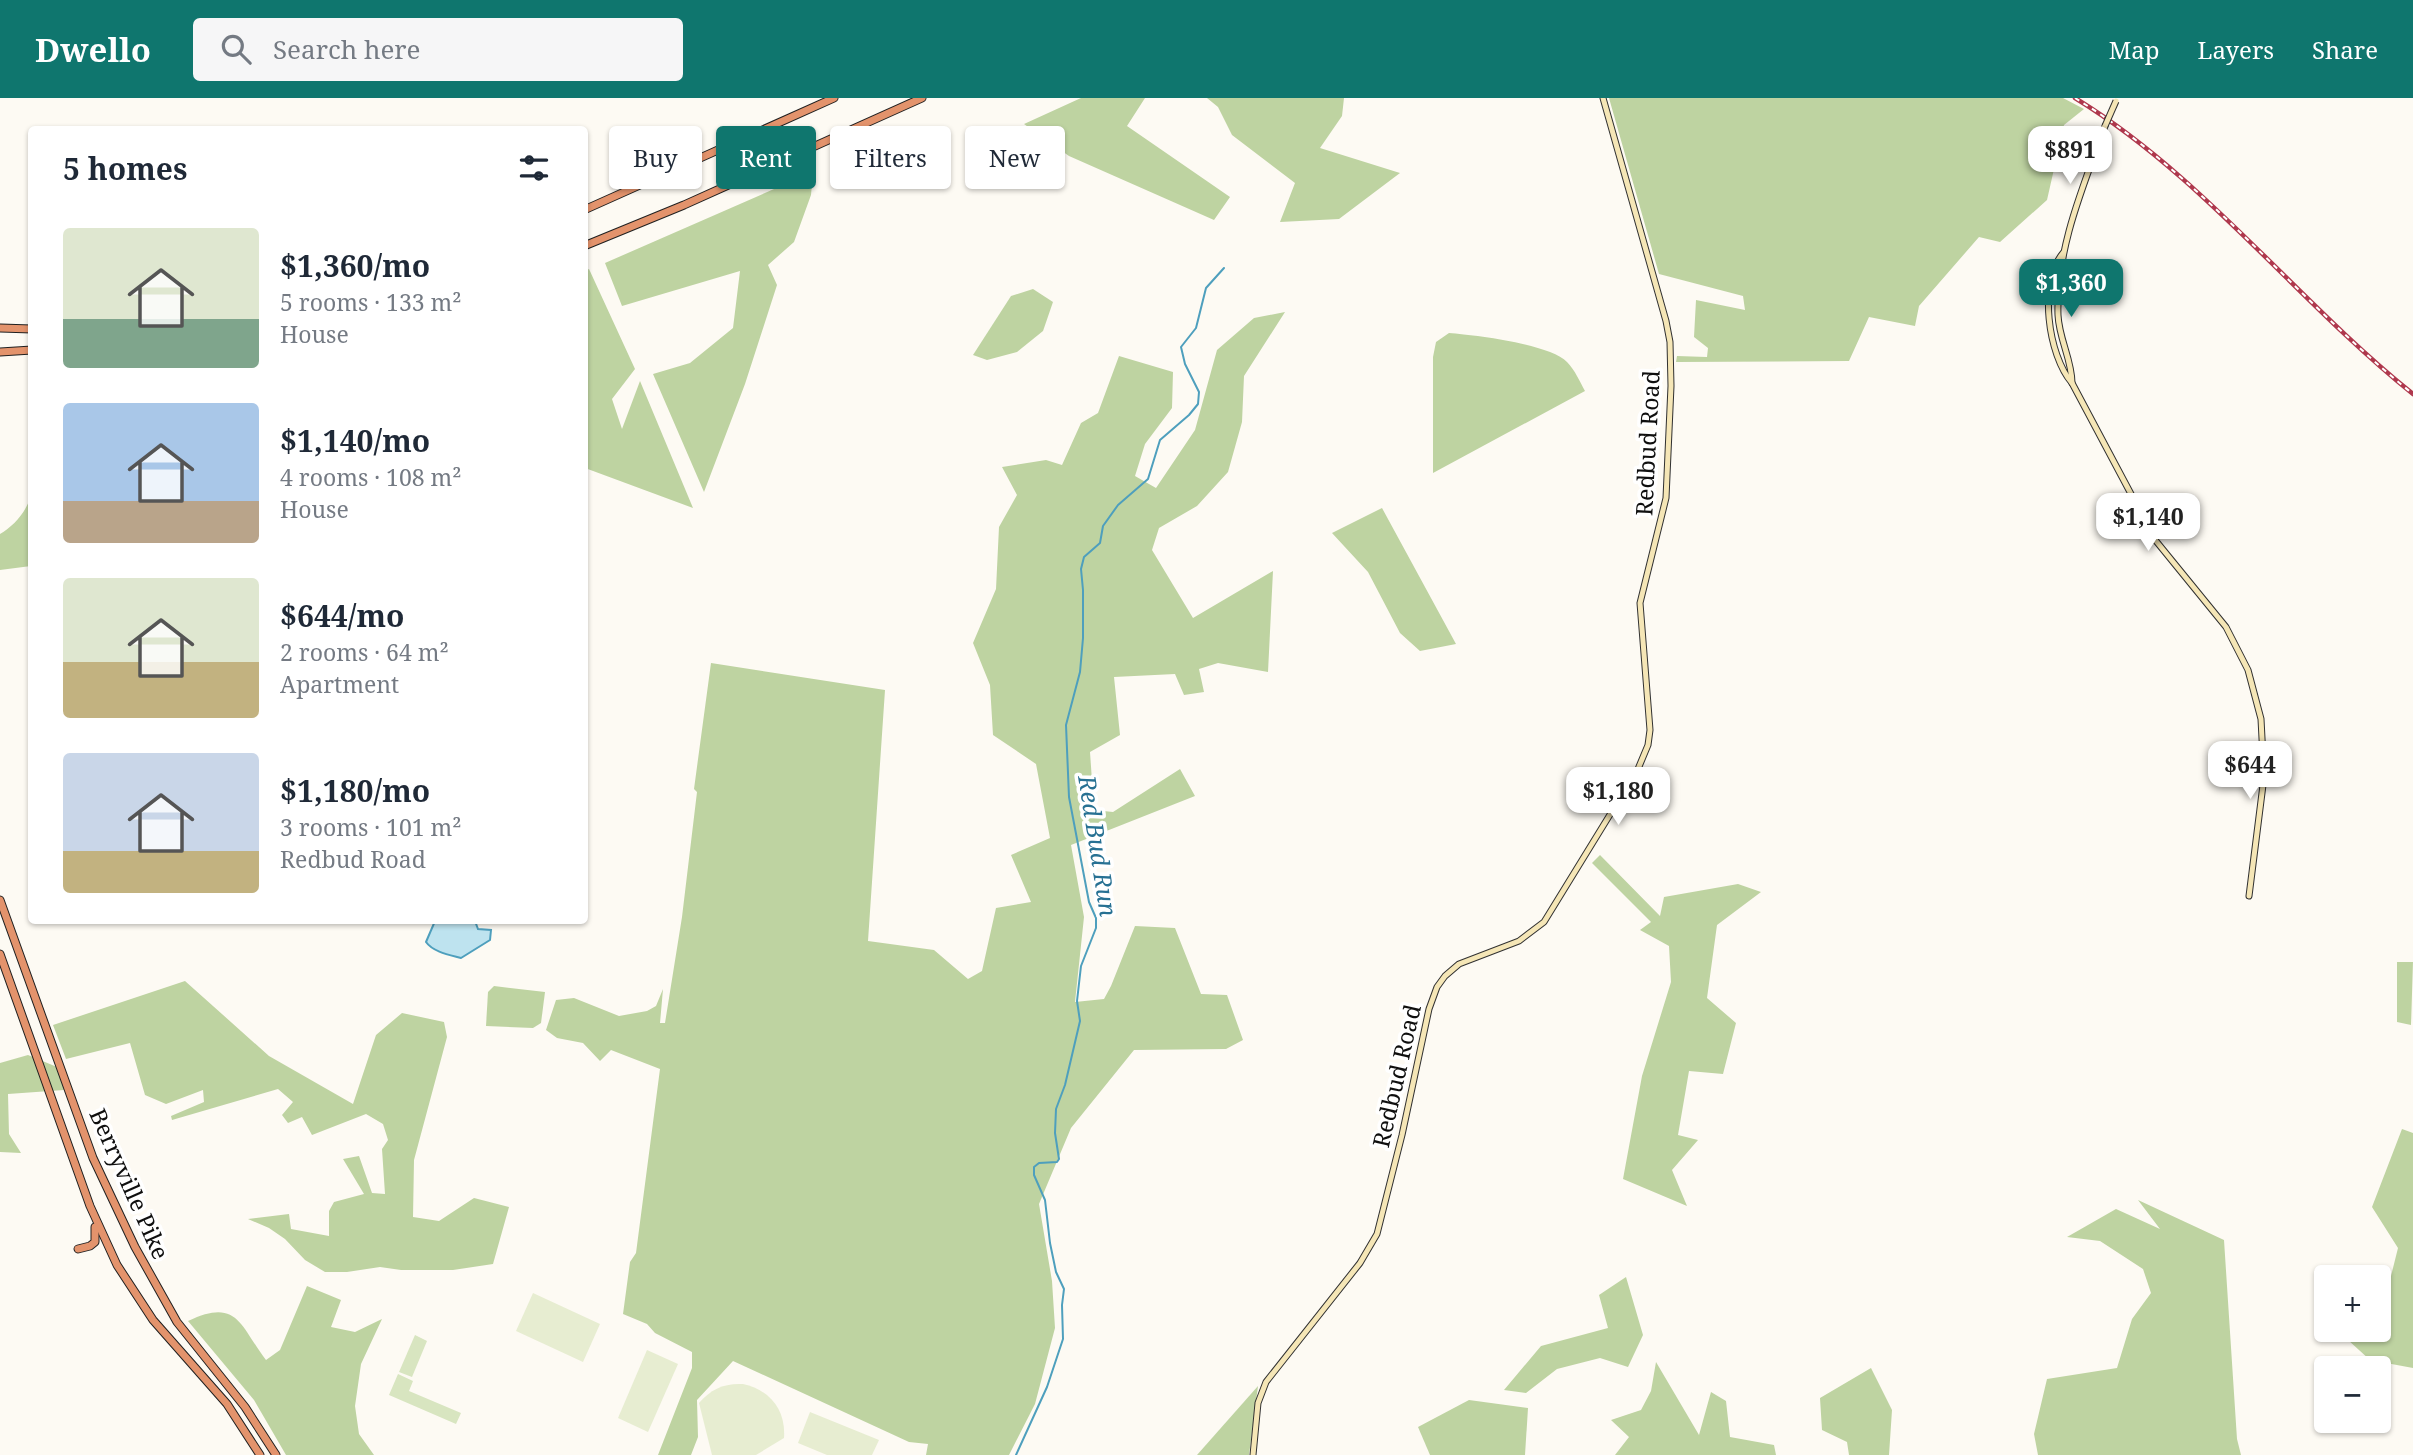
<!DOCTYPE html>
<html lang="en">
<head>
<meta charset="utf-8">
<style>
	body { margin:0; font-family:"Noto Serif",serif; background:#f6f6f7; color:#1f2937; height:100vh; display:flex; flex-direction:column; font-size:26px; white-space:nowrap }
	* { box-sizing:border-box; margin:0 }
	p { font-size:23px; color:#747a83 }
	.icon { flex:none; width:38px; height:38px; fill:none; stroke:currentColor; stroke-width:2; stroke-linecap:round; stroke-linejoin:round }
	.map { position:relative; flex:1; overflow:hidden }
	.drawer { position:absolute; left:28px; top:28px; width:560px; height:798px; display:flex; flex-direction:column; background:#fff; border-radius:7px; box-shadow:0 2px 5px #0004 }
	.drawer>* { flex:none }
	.guide { position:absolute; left:609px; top:28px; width:665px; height:63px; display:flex; gap:14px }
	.fabs { position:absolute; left:2314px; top:1167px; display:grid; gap:14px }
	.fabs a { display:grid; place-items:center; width:77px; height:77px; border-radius:7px; background:#fff; box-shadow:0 2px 5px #0004; font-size:35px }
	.price { position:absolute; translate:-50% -60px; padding:0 16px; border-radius:14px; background:#fff; color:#222; font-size:23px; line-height:46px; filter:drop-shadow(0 2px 4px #0008) }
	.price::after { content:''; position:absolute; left:50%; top:42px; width:21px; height:16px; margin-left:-10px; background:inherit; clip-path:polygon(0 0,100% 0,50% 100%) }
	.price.selected { background:#0f766e; color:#fff }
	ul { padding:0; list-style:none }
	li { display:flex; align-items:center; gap:21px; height:175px; padding:0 35px }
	li span { display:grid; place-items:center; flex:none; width:196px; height:140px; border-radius:7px; color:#555 }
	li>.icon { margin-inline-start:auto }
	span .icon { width:84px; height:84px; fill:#fffc; stroke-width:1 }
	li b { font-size:30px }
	h2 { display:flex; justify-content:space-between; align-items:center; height:84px; padding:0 35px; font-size:30px }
	.tag { padding:0 24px; border-radius:7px; background:#fff; box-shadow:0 2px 5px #0004; font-size:24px; line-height:63px }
	.tag.selected { background:#0f766e; color:#fff }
	header { display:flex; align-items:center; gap:42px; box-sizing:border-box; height:98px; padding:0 35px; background:#0f766e; color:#fff }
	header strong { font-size:33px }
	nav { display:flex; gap:38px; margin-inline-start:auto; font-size:24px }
	.search { width:490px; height:63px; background:#f6f6f7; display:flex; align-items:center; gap:18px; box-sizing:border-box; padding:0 24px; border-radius:7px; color:#747a83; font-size:26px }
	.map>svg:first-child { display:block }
</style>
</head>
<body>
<header>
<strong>Dwello</strong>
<div class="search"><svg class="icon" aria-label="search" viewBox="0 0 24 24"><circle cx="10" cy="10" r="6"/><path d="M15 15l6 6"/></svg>Search here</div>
<nav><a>Map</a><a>Layers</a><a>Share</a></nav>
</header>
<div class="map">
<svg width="2413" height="1357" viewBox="0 0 2413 1357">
	<rect width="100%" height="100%" fill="#fdfaf3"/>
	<g fill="#d8e5c0">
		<polygon points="415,1237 427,1243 412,1279 399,1274"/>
		<polygon points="398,1276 413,1283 409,1293 461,1315 456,1326 389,1297"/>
	</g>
	<g fill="#bed3a1">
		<polygon points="1081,0 1145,0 1127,28 1230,99 1214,122 1069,58 1024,26"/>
		<polygon points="1207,0 1344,0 1342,18 1320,50 1400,75 1339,121 1280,124 1295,85 1232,37 1218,9"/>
		<polygon points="1609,0 2063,0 2084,11 2064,27 2047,102 2000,144 1979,139 1919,208 1915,228 1869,219 1849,263 1676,264 1677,258 1707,259 1708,250 1694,239 1696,202 1745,212 1743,198 1659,176"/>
		<polygon points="813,74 811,97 794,144 768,167 777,187 745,286 704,394 653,276 690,265 733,230 740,173 622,208 605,165"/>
		<polygon points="589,171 635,271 612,301 622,331 640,283 693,410 585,370 584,173"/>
		<polygon points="1033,191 1053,204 1043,233 1017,254 987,262 973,257 1011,198"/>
		<polygon points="1285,214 1244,278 1242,324 1228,374 1197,408 1159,430 1152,452 1193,520 1273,473 1268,574 1218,565 1199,571 1204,594 1184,597 1175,576 1114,579 1120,637 1090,654 1094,712 1113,714 1180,671 1195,698 1071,747 1084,819 1075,904 1104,901 1111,888 1135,828 1175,830 1201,896 1227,897 1243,942 1226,951 1134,952 1071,1030 1039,1106 1052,1183 1055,1230 1035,1306 1009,1357 926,1357 928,1346 909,1344 733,1263 697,1302 698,1339 691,1357 658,1357 692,1270 692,1254 655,1235 647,1226 623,1216 630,1164 636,1155 660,971 611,952 600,963 583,945 557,940 546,932 556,902 574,900 619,918 647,913 656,908 663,891 660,925 665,925 682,819 697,694 694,691 711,565 885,592 868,843 934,852 968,881 982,873 996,810 1031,804 1011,757 1050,740 1036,666 993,637 990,587 973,545 996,491 999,429 1017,397 1002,369 1046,362 1062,367 1081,325 1098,315 1119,258 1173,274 1172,310 1145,346 1135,378 1156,390 1195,332 1217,252 1254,220"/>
		<path d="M 1449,235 C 1475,237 1550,246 1567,264 C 1575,272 1580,284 1585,293 L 1433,375 L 1433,259 L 1436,244 Z"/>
		<path d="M 31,397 L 31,468 L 0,472 L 0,436 C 14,428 27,413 31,397 Z"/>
		<polygon points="1382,410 1456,546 1420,553 1400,535 1368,474 1332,435"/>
		<polygon points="1600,757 1660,818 1664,799 1738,786 1761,794 1717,827 1707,900 1736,925 1723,976 1689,973 1678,1037 1698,1042 1672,1072 1687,1108 1623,1081 1642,978 1671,884 1669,848 1640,832 1651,824 1592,765"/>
		<polygon points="2397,864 2413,864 2411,927 2397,924"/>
		<polygon points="185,883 269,958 353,1006 376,937 402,915 444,924 447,939 414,1062 413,1119 439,1123 474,1100 509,1109 493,1166 453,1172 401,1172 380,1169 347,1174 325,1174 305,1162 285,1141 269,1130 248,1121 289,1116 291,1131 329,1138 329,1113 334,1104 364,1096 343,1061 359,1058 372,1095 385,1096 382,1051 388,1042 383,1026 366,1016 312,1037 302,1019 288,1025 282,1017 293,1004 278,991 172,1022 171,1018 204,1004 203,992 166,1006 145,997 130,945 66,961 53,927"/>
		<polygon points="494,888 545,894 541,925 533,930 486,928 488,894"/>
		<polygon points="28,957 57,969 64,992 8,996 9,1036 21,1055 0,1054 0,965"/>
		<polygon points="2402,1031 2413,1035 2413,1270 2370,1262 2337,1232 2378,1232 2378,1183 2390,1182 2398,1150 2372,1109"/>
		<polygon points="2138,1102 2224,1142 2237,1341 2241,1357 2038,1357 2034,1336 2047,1281 2117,1270 2132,1221 2151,1195 2143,1171 2100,1143 2067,1139 2116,1111 2160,1131"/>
		<polygon points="1626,1179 1643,1237 1628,1269 1600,1260 1557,1271 1526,1295 1504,1292 1541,1248 1608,1230 1599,1197"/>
		<path d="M 307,1188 L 341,1202 L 331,1229 L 355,1234 L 382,1221 L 361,1266 L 355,1308 L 359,1336 L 374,1357 L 286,1357 L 254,1302 L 188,1223 C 238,1199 240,1228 266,1262 L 280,1252 Z"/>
		<polygon points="1656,1264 1699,1337 1711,1294 1726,1303 1730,1339 1774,1347 1776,1357 1615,1357 1629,1339 1611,1322 1641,1312 1651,1293"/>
		<polygon points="1871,1270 1892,1312 1889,1357 1849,1357 1847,1344 1822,1332 1820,1300"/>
		<polygon points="1258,1288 1249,1357 1197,1357"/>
		<polygon points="1469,1302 1528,1310 1525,1357 1430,1357 1418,1329"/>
	</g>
	<g fill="#e7edd1">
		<polygon points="533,1195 600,1226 583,1264 516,1233"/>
		<polygon points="647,1252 678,1266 648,1334 618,1320"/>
		<path d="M 743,1286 C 770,1292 786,1312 784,1340 L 756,1357 L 712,1357 L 699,1305 C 711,1291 724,1285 743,1286 Z"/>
		<polygon points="810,1314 879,1342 872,1357 827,1357 798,1345"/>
	</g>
	<path fill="#bee3ef" stroke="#4e9fbd" stroke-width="2" d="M 435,823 L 475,823 L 478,831 L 491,832 L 490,842 L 461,860 C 450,857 433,854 426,844 Z"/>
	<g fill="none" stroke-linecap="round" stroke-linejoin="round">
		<polyline stroke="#4e9fbd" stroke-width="2" points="1016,1357 1047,1289 1063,1241 1062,1207 1064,1191 1056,1174 1050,1145 1045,1102 1034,1077 1034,1069 1039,1065 1057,1064 1059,1061 1055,1035 1056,1011 1065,987 1080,923 1077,903 1081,868 1096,830 1096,820 1089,804 1069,699 1066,627 1080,574 1083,540 1083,492 1081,471 1084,459 1100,445 1103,428 1118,407 1148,381 1160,342 1189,317 1198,306 1199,294 1185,266 1181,249 1196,230 1206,190 1224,170"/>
		<g stroke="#313131" stroke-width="7">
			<g id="secondary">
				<path d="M 2063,155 C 2038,185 2048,257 2072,285 L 2156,443 L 2226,529 L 2248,572 L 2261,621 L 2264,679 L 2249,798"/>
				<path d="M 2072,285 C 2072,262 2059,241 2058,217 C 2056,151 2083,89 2105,28"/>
				<polyline points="1253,1357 1258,1305 1266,1284 1360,1165 1377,1136 1402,1037 1429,911 1437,889 1445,878 1459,866 1519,843 1544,824 1638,671 1648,647 1650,632 1640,505 1666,400 1671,288 1670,244 1666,223 1603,0"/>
			</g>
		</g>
		<g stroke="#202020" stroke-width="9">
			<g id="highway">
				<polyline points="584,112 834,0"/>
				<polyline points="584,148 684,107 922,0"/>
				<polyline points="0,230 32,231"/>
				<polyline points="0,254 32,252"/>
				<polyline points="0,802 93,1060 135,1149 177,1224 245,1309 276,1357"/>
				<polyline points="0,856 90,1108 117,1167 153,1222 227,1306 260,1357"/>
				<polyline points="78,1151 90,1148 95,1144 95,1129"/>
			</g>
		</g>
		<use href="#secondary" stroke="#f5e6b6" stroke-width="5"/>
		<use href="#highway" stroke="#e3936c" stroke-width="7"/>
		<g stroke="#af384d" stroke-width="4.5">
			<path id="rail" d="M 2075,0 C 2203,78 2296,202 2413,296"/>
		</g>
		<use href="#rail" stroke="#fff" stroke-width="2" stroke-dasharray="5" stroke-linecap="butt"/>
		<g stroke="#313131" stroke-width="7" stroke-linecap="butt">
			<polyline id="secondary-bridge" points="2105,28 2116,3"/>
		</g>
		<use href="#secondary-bridge" stroke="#f5e6b6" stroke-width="5"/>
	</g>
	<g text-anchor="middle" stroke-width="7" stroke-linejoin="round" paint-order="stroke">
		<g font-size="23" fill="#0f0f0f" stroke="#fff">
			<text transform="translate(1648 345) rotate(-87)" y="8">Redbud Road</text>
			<text transform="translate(1397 978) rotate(-77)" y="8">Redbud Road</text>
			<text transform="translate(129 1086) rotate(66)" y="8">Berryville Pike</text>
		</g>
		<g font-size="24" font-style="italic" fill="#277193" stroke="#fff">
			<text transform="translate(1097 748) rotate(81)" y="8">Red Bud Run</text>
		</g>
	</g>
</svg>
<div class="fabs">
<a>+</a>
<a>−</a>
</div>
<b class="price" style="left:2070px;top:88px">$891</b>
<b class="price selected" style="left:2071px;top:221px">$1,360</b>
<b class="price" style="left:2148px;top:455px">$1,140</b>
<b class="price" style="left:2250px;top:703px">$644</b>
<b class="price" style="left:1618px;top:729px">$1,180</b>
<div class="guide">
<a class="tag">Buy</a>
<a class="tag selected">Rent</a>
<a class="tag">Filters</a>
<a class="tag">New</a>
</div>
<section class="drawer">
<h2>5 homes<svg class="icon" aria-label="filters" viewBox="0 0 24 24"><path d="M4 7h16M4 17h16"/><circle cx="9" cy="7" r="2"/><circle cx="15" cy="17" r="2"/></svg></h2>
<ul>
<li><span style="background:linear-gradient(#dfe7d0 65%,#7fa58c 0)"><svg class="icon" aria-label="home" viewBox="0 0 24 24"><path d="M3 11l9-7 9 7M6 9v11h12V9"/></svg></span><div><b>$1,360/mo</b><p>5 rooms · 133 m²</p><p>House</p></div></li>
<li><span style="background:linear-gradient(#a9c7e8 70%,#b9a48a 0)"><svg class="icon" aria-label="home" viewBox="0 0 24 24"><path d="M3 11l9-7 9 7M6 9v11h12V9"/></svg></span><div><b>$1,140/mo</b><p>4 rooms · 108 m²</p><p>House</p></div></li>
<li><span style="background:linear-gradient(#dfe7d0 60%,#c2b280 0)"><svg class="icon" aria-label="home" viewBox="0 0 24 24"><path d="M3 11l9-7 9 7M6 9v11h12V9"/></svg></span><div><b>$644/mo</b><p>2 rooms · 64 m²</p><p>Apartment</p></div></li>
<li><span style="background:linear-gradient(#c9d6e8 70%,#c2b280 0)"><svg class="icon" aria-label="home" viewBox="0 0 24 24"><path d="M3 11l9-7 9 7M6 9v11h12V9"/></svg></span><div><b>$1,180/mo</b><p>3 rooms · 101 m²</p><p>Redbud Road</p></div></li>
</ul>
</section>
</div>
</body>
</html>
